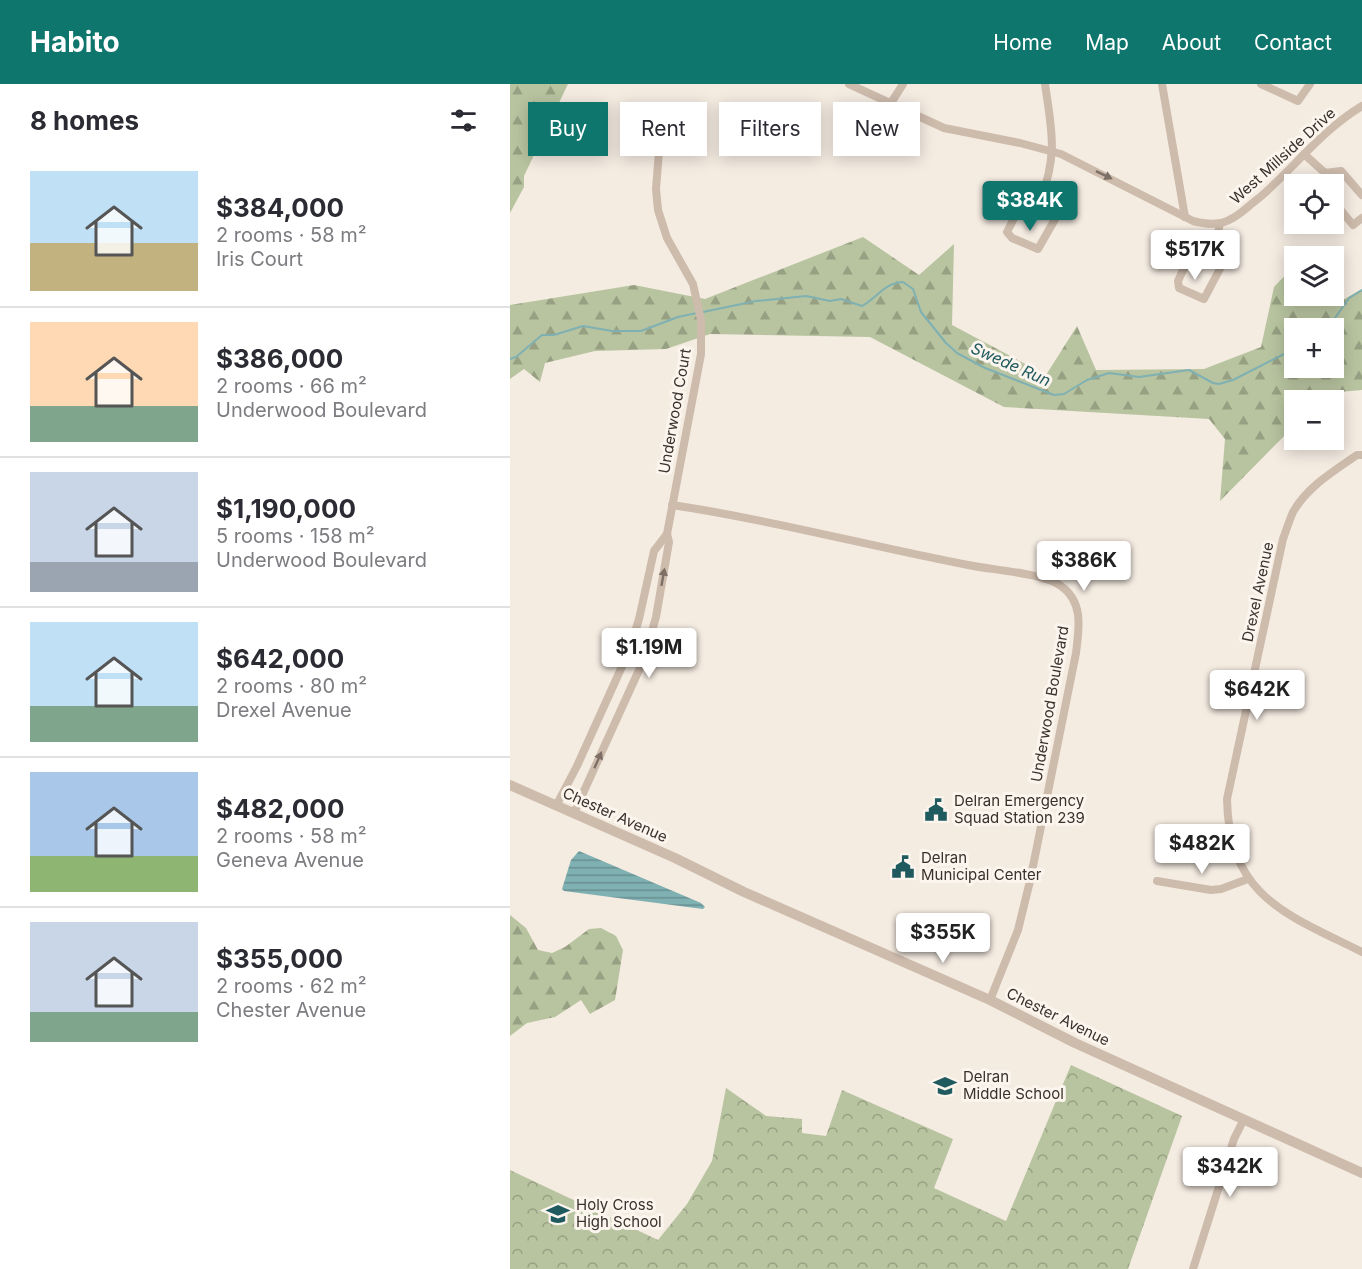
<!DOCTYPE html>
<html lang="en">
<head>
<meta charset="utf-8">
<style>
	body { margin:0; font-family:Inter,sans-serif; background:#f2f2f3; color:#2b2b33; height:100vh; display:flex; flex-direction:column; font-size:22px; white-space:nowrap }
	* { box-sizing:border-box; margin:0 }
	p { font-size:20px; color:#7c7c81 }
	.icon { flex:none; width:33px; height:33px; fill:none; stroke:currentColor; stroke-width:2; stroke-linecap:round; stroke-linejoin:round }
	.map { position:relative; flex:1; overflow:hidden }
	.details { display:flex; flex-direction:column; background:#fff; width:510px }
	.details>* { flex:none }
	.guide { position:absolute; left:18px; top:18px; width:570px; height:54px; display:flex; gap:12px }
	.controls { position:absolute; left:774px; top:90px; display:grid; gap:12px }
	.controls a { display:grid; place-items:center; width:60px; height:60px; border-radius:0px; background:#fff; box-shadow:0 3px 15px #0003; font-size:30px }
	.price { position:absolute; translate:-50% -51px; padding:0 14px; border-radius:6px; background:#fff; color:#222; font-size:20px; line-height:39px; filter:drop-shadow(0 2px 3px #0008) }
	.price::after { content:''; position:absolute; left:50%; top:36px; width:18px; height:14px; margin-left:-9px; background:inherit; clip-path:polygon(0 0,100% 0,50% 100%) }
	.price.on { background:#0f766e; color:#fff }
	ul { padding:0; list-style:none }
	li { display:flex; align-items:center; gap:18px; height:150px; padding:0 30px }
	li+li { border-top:2px solid #e1e1e2 }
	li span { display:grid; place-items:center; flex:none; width:168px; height:120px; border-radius:0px; color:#555 }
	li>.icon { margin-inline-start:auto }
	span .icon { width:72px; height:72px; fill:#fffc; stroke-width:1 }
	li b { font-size:26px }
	h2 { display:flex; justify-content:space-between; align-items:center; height:72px; padding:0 30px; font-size:26px }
	.chip { padding:0 21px; border-radius:0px; background:#fff; box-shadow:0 3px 15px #0003; font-size:21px; line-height:54px }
	.chip.on { background:#0f766e; color:#fff }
	header { display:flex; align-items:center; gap:36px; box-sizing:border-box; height:84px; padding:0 30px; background:#0f766e; color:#fff }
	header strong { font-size:28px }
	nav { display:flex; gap:33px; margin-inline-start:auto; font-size:21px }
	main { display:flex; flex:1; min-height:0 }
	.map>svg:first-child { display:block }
</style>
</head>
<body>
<header>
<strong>Habito</strong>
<nav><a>Home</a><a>Map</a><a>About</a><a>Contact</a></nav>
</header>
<main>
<section class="details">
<h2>8 homes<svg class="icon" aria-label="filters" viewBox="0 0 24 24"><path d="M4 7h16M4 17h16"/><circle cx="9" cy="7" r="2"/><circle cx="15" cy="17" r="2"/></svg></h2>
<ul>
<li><span style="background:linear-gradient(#bfe0f5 60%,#c2b280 0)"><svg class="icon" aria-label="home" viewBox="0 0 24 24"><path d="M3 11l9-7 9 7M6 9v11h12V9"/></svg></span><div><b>$384,000</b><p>2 rooms · 58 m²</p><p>Iris Court</p></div></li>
<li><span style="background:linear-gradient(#ffd9b3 70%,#7fa58c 0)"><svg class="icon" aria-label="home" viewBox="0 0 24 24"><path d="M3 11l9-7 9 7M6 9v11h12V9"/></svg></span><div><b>$386,000</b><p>2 rooms · 66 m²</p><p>Underwood Boulevard</p></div></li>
<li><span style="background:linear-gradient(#c9d6e8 75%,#9aa5b1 0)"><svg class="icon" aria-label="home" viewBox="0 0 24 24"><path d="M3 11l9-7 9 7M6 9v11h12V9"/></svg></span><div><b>$1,190,000</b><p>5 rooms · 158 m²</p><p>Underwood Boulevard</p></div></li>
<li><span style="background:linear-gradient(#bfe0f5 70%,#7fa58c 0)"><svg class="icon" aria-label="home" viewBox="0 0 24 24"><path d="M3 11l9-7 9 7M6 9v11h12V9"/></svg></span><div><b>$642,000</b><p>2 rooms · 80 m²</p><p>Drexel Avenue</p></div></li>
<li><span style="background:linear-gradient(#a9c7e8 70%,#8fb573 0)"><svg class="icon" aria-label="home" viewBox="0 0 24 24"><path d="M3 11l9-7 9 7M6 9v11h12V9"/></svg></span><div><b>$482,000</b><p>2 rooms · 58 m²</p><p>Geneva Avenue</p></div></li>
<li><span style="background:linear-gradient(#c9d6e8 75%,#7fa58c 0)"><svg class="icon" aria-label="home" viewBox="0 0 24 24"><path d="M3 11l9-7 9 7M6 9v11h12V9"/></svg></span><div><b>$355,000</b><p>2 rooms · 62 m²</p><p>Chester Avenue</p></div></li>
</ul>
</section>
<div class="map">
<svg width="852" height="1185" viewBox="0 0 852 1185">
	<defs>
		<pattern id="forest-firs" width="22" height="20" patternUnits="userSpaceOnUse" patternTransform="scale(1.5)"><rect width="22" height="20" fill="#b8c4a0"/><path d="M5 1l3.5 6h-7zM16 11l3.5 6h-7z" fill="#97a083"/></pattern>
		<pattern id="park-crowns" width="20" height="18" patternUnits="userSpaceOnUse" patternTransform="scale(1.5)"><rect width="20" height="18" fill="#b8c4a0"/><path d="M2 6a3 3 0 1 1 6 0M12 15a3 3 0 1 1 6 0" fill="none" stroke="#97a083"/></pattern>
		<pattern id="water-rules" width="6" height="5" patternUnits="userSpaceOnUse" patternTransform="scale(1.5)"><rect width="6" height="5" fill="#7fb0b2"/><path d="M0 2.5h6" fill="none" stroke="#699091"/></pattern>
	</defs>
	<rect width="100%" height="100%" fill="#f4ebe1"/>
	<g fill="url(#forest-firs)" fill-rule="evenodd">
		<polygon points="0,0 58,0 14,92 14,103 0,129"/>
		<path d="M 353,153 L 409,191 L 444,160 L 442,241 L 536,291 L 567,242 L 586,286 L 694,285 L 751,263 L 764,203 L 784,182 L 784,212 L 824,212 L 824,210 L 831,217 L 852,205 L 852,306 L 818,309 L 810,316 L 784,316 L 784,342 L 710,417 L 715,355 L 699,335 L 494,323 L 360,253 L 200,250 L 156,265 L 85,267 L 35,279 L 30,298 L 14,285 L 0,295 L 0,221 L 124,201 L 195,215 ZM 784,244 L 824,244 L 824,284 L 784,284 Z"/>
		<polygon points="0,831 16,844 28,866 42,869 55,863 79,845 91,844 106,852 113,866 105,916 80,930 71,916 45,933 17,939 0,952"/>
	</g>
	<polygon fill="url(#park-crowns)" points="561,981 672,1032 618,1185 0,1185 0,1086 148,1156 177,1120 202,1077 216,1004 256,1032 292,1035 292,1049 316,1052 332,1006 443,1055 424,1104 496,1137"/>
	<polygon fill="url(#water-rules)" points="69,767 191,819 195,823 193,825 54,807 52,805 61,776"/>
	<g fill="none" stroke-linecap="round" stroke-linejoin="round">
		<g stroke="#7fb0b2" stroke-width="2">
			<path d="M 193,228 L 246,217 L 296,212 L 320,217 L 331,215 L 352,222 C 368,213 374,199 393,198 L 403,205 L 411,228 L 436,259 L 447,269 L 475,284 L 544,311 L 554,310 L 577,296 L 599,289 L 629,293 L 679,286 L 703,299 L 709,300 L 723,296 L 784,265"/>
			<polyline points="818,244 839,214 852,206"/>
			<polyline points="0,275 6,273 32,251 44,251 73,242 102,247 131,247 168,233 187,229"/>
		</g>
		<g stroke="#cdbbac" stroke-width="8">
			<path d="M 339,0 L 434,44 L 510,59 L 551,70 L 683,137 C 695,140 708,142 719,136 C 731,131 739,121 749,114 C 784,84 812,46 852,22"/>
			<polyline points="652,0 675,133"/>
			<polyline points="751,0 788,17 800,0"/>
			<polyline points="381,19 393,0"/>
			<polyline points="794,70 815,89 831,87 852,111"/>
			<polyline points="813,100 815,89"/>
			<polygon points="515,113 530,118 548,130 528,165 502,154 497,148"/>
			<path d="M 530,118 C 548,70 542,48 535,0"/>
			<polyline points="824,118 843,141 852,134"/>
			<polygon points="683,165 699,169 713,179 694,215 669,204 668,197"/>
			<polyline points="699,169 706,158 710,139"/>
			<path d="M 852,371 L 847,371 C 824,387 798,402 783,428 C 779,437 776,447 773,455 L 717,715 C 719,813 776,830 852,868"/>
			<path d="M 162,421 C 262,436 359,462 458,481 C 481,486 534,489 551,502 C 574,518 569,545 566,569 L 520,797 L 508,846 L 480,916"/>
			<polyline points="46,722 67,682 119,567 129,535 144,467 157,450"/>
			<polyline points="64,729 134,575 146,533 159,458 157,450 191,270 191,236 183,200 157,154 148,126 146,105 149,67 156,30"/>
			<polyline points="647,797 701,806 711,805 738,795"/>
			<polyline points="683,1185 724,1055 734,1035"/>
		</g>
		<polyline stroke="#cdbbac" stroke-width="10" points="0,701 165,774 234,808 480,916 565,959 852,1089"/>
	</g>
	<defs><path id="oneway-solid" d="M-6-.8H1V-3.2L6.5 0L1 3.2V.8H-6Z" transform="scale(1.5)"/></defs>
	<g fill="#7d6f65">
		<use href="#oneway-solid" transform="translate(594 91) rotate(26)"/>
		<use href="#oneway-solid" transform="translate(153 493) rotate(-80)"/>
		<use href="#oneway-solid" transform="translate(88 676) rotate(-66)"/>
	</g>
	<defs>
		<g id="civic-bare" transform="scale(1.8)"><path d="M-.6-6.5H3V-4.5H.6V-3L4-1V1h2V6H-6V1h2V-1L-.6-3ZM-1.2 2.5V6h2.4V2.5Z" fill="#1f5a5e" stroke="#fbf5ee" stroke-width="2.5" paint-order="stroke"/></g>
		<g id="school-bare" transform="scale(1.8)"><path d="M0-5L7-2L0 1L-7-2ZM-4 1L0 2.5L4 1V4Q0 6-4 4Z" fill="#1f5a5e" stroke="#fbf5ee" stroke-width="2.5" paint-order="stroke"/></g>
	</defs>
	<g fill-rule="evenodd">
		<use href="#civic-bare" x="426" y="726"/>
		<use href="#civic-bare" x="393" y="783"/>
		<use href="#school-bare" x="435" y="1002"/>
		<use href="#school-bare" x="48" y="1130"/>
	</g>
	<g text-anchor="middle" stroke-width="6" stroke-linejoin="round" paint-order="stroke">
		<g font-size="15" fill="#3b302b" stroke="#fbf5ee">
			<text transform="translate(773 72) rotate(-42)" y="5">West Millside Drive</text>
			<text transform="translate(165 327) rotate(-80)" y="5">Underwood Court</text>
			<text transform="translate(748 508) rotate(-78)" y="5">Drexel Avenue</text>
			<text transform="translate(540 620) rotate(-80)" y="5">Underwood Boulevard</text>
			<text transform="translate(105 731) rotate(24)" y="5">Chester Avenue</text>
			<text transform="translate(548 933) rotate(26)" y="5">Chester Avenue</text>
		</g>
		<g font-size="15" fill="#3b302b" stroke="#fbf5ee" text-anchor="start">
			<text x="444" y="722">Delran Emergency<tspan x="444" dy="17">Squad Station 239</tspan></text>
			<text x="411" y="779">Delran<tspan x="411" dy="17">Municipal Center</tspan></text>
			<text x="453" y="998">Delran<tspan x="453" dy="17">Middle School</tspan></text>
			<text x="66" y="1126">Holy Cross<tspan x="66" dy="17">High School</tspan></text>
		</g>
		<g font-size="16" font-style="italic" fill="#1f5a5e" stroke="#fbf5ee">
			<text transform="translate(501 280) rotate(24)" y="6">Swede Run</text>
		</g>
	</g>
</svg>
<div class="controls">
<a><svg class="icon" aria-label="locate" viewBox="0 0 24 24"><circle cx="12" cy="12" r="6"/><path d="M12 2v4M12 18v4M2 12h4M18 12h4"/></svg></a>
<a><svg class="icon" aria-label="layers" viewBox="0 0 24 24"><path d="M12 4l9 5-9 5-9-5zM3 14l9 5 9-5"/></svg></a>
<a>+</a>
<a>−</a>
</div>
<b class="price on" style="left:520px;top:148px">$384K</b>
<b class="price" style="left:685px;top:197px">$517K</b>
<b class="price" style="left:574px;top:508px">$386K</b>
<b class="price" style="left:139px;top:595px">$1.19M</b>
<b class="price" style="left:747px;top:637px">$642K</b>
<b class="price" style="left:692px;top:791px">$482K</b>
<b class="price" style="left:433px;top:880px">$355K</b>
<b class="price" style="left:720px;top:1114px">$342K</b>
<div class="guide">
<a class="chip on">Buy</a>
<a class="chip">Rent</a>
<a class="chip">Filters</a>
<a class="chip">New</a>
</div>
</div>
</main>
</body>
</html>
